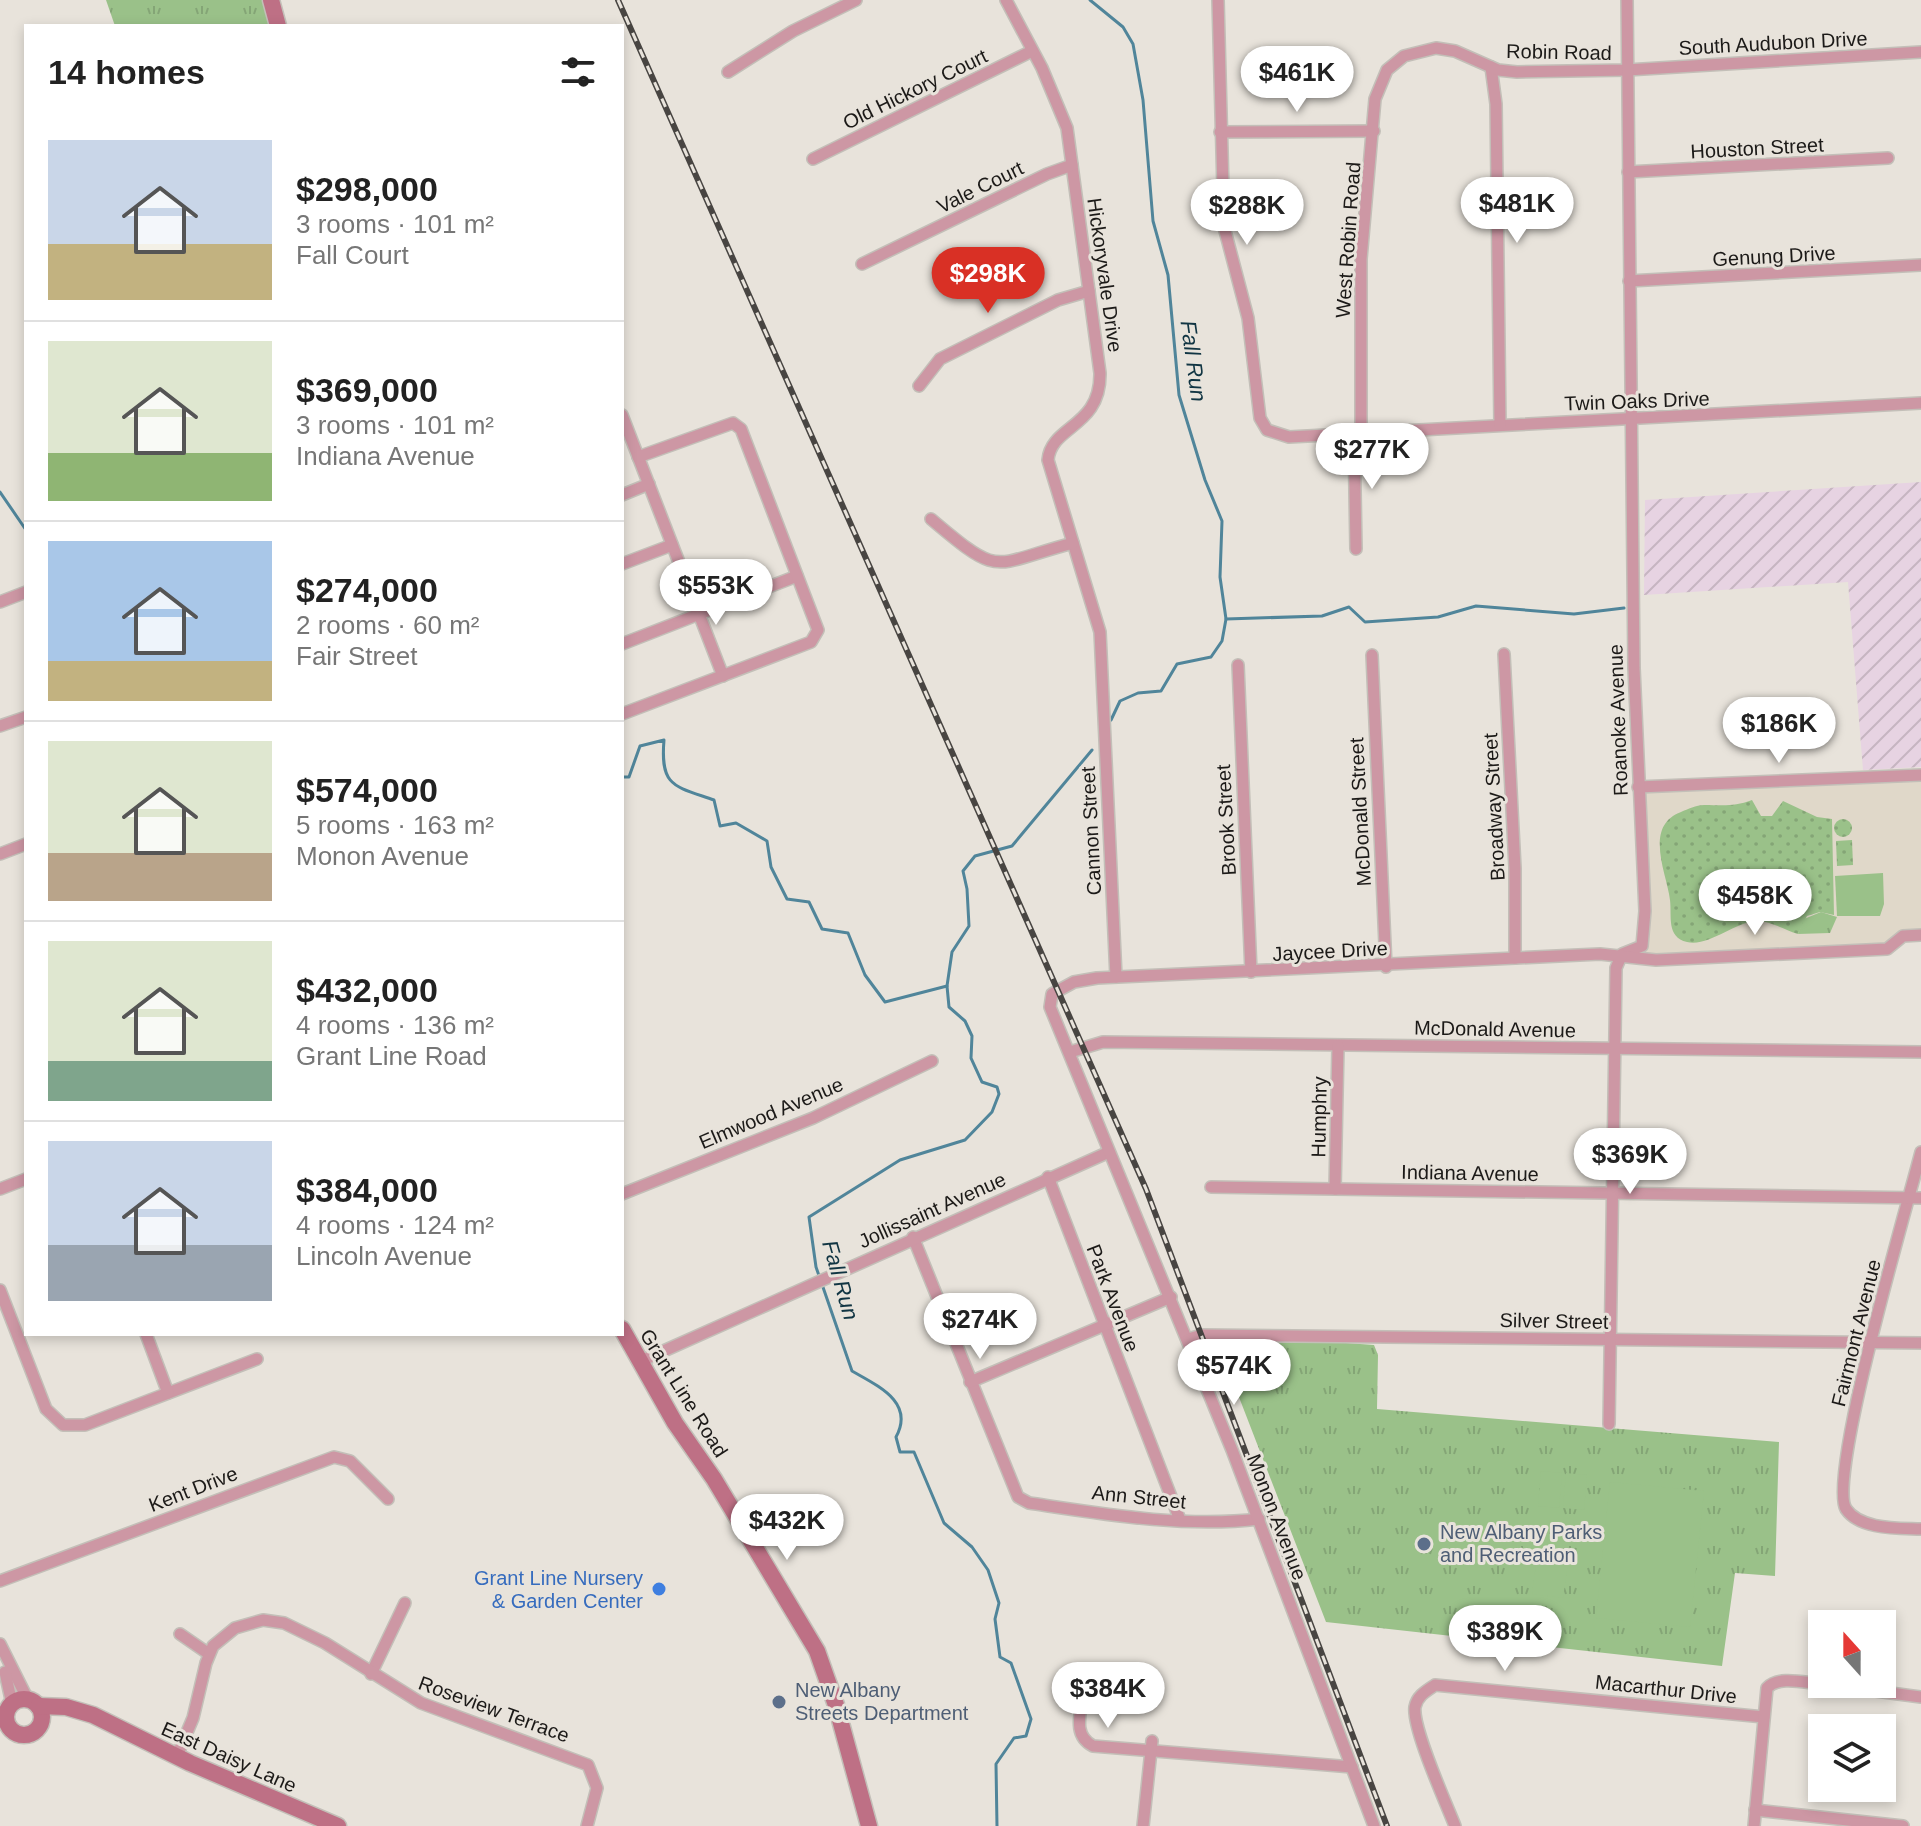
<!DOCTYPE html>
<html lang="en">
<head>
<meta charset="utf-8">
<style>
	body { margin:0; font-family:Arial,sans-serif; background:#f6f6f6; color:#222; height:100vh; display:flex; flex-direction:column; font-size:30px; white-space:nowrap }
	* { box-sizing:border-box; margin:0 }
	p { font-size:26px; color:#767676 }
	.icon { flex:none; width:44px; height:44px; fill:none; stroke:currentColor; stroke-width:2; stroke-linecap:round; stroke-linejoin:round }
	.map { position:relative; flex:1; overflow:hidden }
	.side { position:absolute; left:24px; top:24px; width:600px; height:1312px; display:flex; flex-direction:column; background:#fff; border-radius:0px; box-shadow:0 4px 12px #0003 }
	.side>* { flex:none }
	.needle { width:52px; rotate:339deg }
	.tools { position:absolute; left:1808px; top:1610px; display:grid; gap:16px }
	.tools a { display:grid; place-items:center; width:88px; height:88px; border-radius:0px; background:#fff; box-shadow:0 4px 12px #0003; font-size:40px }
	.price { position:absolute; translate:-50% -68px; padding:0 18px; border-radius:28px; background:#fff; color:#222; font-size:26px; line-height:52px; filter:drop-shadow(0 2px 4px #0008) }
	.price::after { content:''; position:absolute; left:50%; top:48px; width:24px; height:18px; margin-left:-12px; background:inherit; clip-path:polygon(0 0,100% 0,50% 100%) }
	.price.current { background:#d93025; color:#fff }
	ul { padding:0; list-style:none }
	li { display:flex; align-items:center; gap:24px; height:200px; padding:0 24px }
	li+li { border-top:2px solid #e0e0e0 }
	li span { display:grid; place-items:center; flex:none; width:224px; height:160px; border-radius:0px; color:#555 }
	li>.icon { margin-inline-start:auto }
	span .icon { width:96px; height:96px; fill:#fffc; stroke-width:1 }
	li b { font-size:34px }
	h2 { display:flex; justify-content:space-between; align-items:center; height:96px; padding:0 24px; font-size:34px }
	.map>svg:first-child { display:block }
</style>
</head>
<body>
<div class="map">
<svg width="1921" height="1826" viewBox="0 0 1921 1826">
	<defs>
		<pattern id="industrial-furrows" width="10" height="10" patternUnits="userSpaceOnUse" patternTransform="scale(2)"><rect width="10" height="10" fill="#e7d3e2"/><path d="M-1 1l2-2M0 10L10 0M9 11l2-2" fill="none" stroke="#c6b5c1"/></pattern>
		<pattern id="grass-dots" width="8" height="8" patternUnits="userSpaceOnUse" patternTransform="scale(2)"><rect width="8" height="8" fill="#9ac189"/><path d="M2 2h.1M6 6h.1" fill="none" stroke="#84a576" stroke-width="1.8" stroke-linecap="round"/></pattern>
		<pattern id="park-tufts" width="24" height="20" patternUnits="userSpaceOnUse" patternTransform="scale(2)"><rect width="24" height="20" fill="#9ac189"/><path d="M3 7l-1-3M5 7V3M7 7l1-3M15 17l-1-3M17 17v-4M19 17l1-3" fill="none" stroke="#84a576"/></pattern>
	</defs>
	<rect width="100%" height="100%" fill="#e8e3db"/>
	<polygon fill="url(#industrial-furrows)" points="1921,482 1921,767 1863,770 1848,582 1644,595 1645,500"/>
	<polygon fill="#e0d8c9" points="1921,779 1921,941 1646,954 1650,926 1644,792"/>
	<g fill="url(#grass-dots)">
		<path d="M 1752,800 L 1761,816 L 1772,816 L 1783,801 L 1817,817 L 1832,819 L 1834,915 L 1820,912 L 1807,916 L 1798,934 C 1785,930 1770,921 1757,921 C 1734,922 1709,947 1687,942 C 1666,937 1672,916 1670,900 C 1667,874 1643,826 1681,812 C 1688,809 1696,805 1704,805 C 1723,805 1734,807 1752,800 Z"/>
		<circle cx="1843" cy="828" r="9"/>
		<polygon points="1852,840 1853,865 1837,866 1836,841"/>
	</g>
	<g fill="url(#park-tufts)">
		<polygon points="106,0 270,0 277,26 115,26"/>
		<polygon points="1821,912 1837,917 1830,933 1798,934 1804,919"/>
		<polygon points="1318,1341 1374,1345 1378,1355 1377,1409 1779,1442 1775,1576 1735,1573 1722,1666 1326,1622 1220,1348 1276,1348 1277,1343"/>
	</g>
	<g fill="#9ac189">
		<polygon points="1883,873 1884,904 1880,916 1837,916 1835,876"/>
		<polygon points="1541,1471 1562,1473 1559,1508 1538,1506"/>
		<polygon points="1566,1473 1587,1475 1584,1510 1563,1508"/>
		<polygon points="1610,1482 1704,1491 1690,1627 1596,1618"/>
		<polygon points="1538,1550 1569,1555 1563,1598 1532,1594"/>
	</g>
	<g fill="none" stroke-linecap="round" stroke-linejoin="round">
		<g stroke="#50859a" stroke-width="3">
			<polyline points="1090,0 1123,27 1133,44 1143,100 1153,221 1168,275 1179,395 1205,480 1222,521 1220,577 1226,619 1222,641 1211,657 1177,664 1161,691 1138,693 1120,701 1111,720"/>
			<polyline points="0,492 26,530"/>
			<polyline points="1226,619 1322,616 1349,607 1365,622 1438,617 1476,606 1574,614 1624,608"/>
			<path d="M 622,777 L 629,777 L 640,746 L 664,740 C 660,787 674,786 714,800 L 720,826 L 736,823 L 767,841 L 771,867 L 787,899 L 809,902 L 822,929 L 848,933 L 865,975 L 885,1002 L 947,986"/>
			<path d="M 997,1826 L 996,1764 L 1014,1738 L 1026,1736 L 1031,1719 L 1011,1663 L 1000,1657 L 995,1619 L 999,1603 L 988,1570 L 972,1547 L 944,1523 L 914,1452 L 900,1452 L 896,1437 C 915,1402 878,1386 852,1371 L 816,1267 L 809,1217 L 900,1160 L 965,1140 L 992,1112 L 999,1094 L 997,1087 L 982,1082 L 971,1058 L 972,1036 L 965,1021 L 949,1007 L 947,986 L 952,952 L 969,926 L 967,889 L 963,871 L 975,856 L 1012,846 L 1092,750"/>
		</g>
		<g stroke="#c3bfb8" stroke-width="14">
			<g id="street">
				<path d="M 1006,0 L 1042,68 L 1067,128 L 1100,373 C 1101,428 1051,425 1048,460 L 1100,632 L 1116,977"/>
				<polyline points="1218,0 1224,227 1248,318 1260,418 1267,430 1289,437 1921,403"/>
				<polyline points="1491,67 1496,104 1500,425"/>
				<polyline points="728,72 793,31 856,0"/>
				<polyline points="1220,132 1374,131"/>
				<polyline points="813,159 1032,51"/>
				<polyline points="1628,172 1888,158"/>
				<polyline points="862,264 1047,174 1072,165"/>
				<polyline points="1629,281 1921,265"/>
				<polyline points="919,386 940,359 1058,300 1089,291"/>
				<polyline points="622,415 723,676"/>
				<polyline points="1354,433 1356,549"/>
				<polyline points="1361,433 1361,259 1375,99 1387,70 1404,56 1436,48 1455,51 1498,70 1517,72 1627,70 1921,52"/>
				<polyline points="622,495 649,484"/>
				<path d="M 931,519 C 1002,579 990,565 1073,543"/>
				<polyline points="622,564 672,545"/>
				<polyline points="0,602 26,592"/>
				<polyline points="622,644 797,576"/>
				<polyline points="1504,654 1515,868 1515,958"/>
				<polyline points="1372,655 1386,967"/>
				<polyline points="1238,665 1251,972"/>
				<polyline points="622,714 811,642 818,630 741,429 733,423 638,457"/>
				<polyline points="0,726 26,717"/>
				<polyline points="1638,787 1921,775"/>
				<polyline points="0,854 26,844"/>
				<polyline points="1070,1052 1103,1042 1921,1052"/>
				<path d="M 1921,1152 C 1908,1203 1827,1478 1846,1509 C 1860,1530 1899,1528 1921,1529"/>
				<polyline points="1048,1177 1180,1520"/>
				<polyline points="1211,1187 1921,1198"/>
				<polyline points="0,1189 26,1179"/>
				<polyline points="1335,1189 1338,1046"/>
				<polyline points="622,1194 813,1118 932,1061"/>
				<path d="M 913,1237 L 1018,1497 L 1029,1503 C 1103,1514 1184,1528 1259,1519"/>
				<polyline points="0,1290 46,1409 63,1425 85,1425 257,1359"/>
				<polyline points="146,1334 168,1393"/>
				<polyline points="1188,1339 1202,1335 1921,1343"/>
				<polyline points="639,1362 1109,1152"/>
				<polyline points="970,1382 1171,1297"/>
				<polyline points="1609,1424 1616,968 1622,954 1642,946 1645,911 1634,668 1627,0"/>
				<polyline points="0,1581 334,1457 350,1461 388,1499"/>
				<polyline points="180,1634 209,1654"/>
				<polyline points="0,1644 28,1700"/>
				<polyline points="5,1672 12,1704"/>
				<polyline points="371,1674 405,1603"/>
				<polyline points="1823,1684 1921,1697"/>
				<path d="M 1083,1693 C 1081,1713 1072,1735 1093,1746 L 1352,1767"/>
				<polyline points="177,1756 193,1718 206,1663 213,1646 235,1628 263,1620 284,1623 325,1643 421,1703 588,1765 597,1788 587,1826"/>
				<polyline points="1755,1810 1903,1826"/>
				<polyline points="1143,1826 1152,1741"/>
				<polyline points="1374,1826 1232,1450 1050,1007 1052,994 1074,982 1097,978 1600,954 1656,960 1887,949 1903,936 1921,935"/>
				<path d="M 1455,1826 C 1446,1803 1412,1728 1415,1707 C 1417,1696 1426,1691 1435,1685 L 1764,1717"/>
				<path d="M 1754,1826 L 1767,1688 C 1779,1675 1805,1683 1822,1684"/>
			</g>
		</g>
		<g stroke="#c3bfb8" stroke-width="19">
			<g id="secondary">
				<polyline points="271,0 278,26"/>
				<polyline points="622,1329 675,1423 714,1479 817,1651 836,1705 869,1826"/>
				<circle cx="24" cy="1717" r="18"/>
				<polyline points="38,1706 66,1707 93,1715 190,1763 338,1826"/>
			</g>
		</g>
		<use href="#street" stroke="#cd97a4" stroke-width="11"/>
		<use href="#secondary" stroke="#be7085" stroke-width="16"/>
		<g stroke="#484542" stroke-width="6">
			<polyline id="rail" points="618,0 1146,1189 1387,1826"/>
		</g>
		<use href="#rail" stroke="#e8e3db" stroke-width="3" stroke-dasharray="9" stroke-linecap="butt"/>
	</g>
	<g fill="#5c6f8a" stroke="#e8e3db" stroke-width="3">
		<circle cx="1424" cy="1544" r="8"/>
		<circle cx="779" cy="1702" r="8"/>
	</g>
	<circle fill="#3f7fe0" stroke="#e8e3db" stroke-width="3" cx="659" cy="1589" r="8"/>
	<g text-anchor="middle" stroke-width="6" stroke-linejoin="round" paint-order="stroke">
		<g font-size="20" fill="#1c1a18" stroke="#e8e3db">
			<text transform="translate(1773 43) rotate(-3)" y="7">South Audubon Drive</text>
			<text transform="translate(1559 52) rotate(1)" y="7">Robin Road</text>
			<text transform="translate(915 89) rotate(-26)" y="7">Old Hickory Court</text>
			<text transform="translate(1757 148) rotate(-3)" y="7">Houston Street</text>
			<text transform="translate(980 187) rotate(-26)" y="7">Vale Court</text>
			<text transform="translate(1348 240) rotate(-86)" y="7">West Robin Road</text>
			<text transform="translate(1774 256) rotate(-3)" y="7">Genung Drive</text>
			<text transform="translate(1105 275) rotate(82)" y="7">Hickoryvale Drive</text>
			<text transform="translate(1637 401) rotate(-2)" y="7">Twin Oaks Drive</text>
			<text transform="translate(1618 720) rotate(-92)" y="7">Roanoke Avenue</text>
			<text transform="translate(1494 807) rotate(-93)" y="7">Broadway Street</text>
			<text transform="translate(1360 812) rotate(-93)" y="7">McDonald Street</text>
			<text transform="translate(1226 820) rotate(-93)" y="7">Brook Street</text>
			<text transform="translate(1091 831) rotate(-93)" y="7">Cannon Street</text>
			<text transform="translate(1330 951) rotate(-3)" y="7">Jaycee Drive</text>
			<text transform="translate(1495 1029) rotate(1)" y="7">McDonald Avenue</text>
			<text transform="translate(771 1113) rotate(-23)" y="7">Elmwood Avenue</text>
			<text transform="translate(1319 1117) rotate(-89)" y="7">Humphry</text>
			<text transform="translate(1470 1173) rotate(1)" y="7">Indiana Avenue</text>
			<text transform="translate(932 1210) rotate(-24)" y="7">Jollissaint Avenue</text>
			<text transform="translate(1113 1298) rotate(69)" y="7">Park Avenue</text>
			<text transform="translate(1554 1321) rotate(1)" y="7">Silver Street</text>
			<text transform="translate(1856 1333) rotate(-76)" y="7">Fairmont Avenue</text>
			<text transform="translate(684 1393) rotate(58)" y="7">Grant Line Road</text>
			<text transform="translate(193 1489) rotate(-21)" y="7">Kent Drive</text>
			<text transform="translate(1139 1497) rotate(6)" y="7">Ann Street</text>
			<text transform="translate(1277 1517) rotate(69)" y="7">Monon Avenue</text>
			<text transform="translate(1666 1689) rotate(6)" y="7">Macarthur Drive</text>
			<text transform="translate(494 1709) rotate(20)" y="7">Roseview Terrace</text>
			<text transform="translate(229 1757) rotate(24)" y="7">East Daisy Lane</text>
		</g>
		<g font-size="20" fill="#4e5e75" stroke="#e8e3db" text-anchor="start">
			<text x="1440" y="1539">New Albany Parks<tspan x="1440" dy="23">and Recreation</tspan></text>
			<text x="795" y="1697">New Albany<tspan x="795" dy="23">Streets Department</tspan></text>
		</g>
		<g font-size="20" fill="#366cbe" stroke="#e8e3db" text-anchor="end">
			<text x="643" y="1585">Grant Line Nursery<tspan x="643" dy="23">&amp; Garden Center</tspan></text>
		</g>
		<g font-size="22" font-style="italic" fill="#113543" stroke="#e8e3db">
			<text transform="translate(1194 361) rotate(82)" y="8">Fall Run</text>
			<text transform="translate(841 1280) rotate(74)" y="8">Fall Run</text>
		</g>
	</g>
</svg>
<div class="tools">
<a><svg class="needle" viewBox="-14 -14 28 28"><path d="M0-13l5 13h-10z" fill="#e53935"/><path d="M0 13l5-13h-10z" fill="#767676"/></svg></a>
<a><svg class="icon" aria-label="layers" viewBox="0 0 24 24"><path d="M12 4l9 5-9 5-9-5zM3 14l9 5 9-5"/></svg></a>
</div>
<b class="price" style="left:1297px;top:114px">$461K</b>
<b class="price" style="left:1517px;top:245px">$481K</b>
<b class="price" style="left:1247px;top:247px">$288K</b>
<b class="price current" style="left:988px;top:315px">$298K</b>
<b class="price" style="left:1372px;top:491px">$277K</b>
<b class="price" style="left:716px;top:627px">$553K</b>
<b class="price" style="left:1779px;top:765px">$186K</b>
<b class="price" style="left:1755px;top:937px">$458K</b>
<b class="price" style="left:1630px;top:1196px">$369K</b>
<b class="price" style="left:980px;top:1361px">$274K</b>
<b class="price" style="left:1234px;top:1407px">$574K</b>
<b class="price" style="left:787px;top:1562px">$432K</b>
<b class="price" style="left:1505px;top:1673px">$389K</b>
<b class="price" style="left:1108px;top:1730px">$384K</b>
<section class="side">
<h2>14 homes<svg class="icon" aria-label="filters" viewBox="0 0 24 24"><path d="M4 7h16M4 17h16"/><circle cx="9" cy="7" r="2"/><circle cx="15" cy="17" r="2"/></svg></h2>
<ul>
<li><span style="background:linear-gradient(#c9d6e8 65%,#c2b280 0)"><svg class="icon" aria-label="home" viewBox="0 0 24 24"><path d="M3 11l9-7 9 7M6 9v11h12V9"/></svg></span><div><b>$298,000</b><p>3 rooms · 101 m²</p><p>Fall Court</p></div></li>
<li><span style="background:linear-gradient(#dfe7d0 70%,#8fb573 0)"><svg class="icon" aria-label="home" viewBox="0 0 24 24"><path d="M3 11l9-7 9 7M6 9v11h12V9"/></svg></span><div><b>$369,000</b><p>3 rooms · 101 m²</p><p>Indiana Avenue</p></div></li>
<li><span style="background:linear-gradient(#a9c7e8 75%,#c2b280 0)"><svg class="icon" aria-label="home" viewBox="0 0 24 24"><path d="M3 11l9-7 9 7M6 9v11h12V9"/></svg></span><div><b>$274,000</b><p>2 rooms · 60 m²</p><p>Fair Street</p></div></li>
<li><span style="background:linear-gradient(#dfe7d0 70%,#b9a48a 0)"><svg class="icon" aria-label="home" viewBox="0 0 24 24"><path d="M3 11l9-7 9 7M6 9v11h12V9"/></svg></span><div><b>$574,000</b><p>5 rooms · 163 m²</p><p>Monon Avenue</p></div></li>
<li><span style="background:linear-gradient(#dfe7d0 75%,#7fa58c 0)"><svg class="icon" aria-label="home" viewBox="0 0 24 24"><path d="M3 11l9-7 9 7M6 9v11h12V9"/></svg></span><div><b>$432,000</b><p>4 rooms · 136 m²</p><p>Grant Line Road</p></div></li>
<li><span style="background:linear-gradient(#c9d6e8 65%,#9aa5b1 0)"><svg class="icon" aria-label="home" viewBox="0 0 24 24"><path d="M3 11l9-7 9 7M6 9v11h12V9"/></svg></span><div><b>$384,000</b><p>4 rooms · 124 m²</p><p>Lincoln Avenue</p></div></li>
</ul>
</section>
</div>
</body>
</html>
